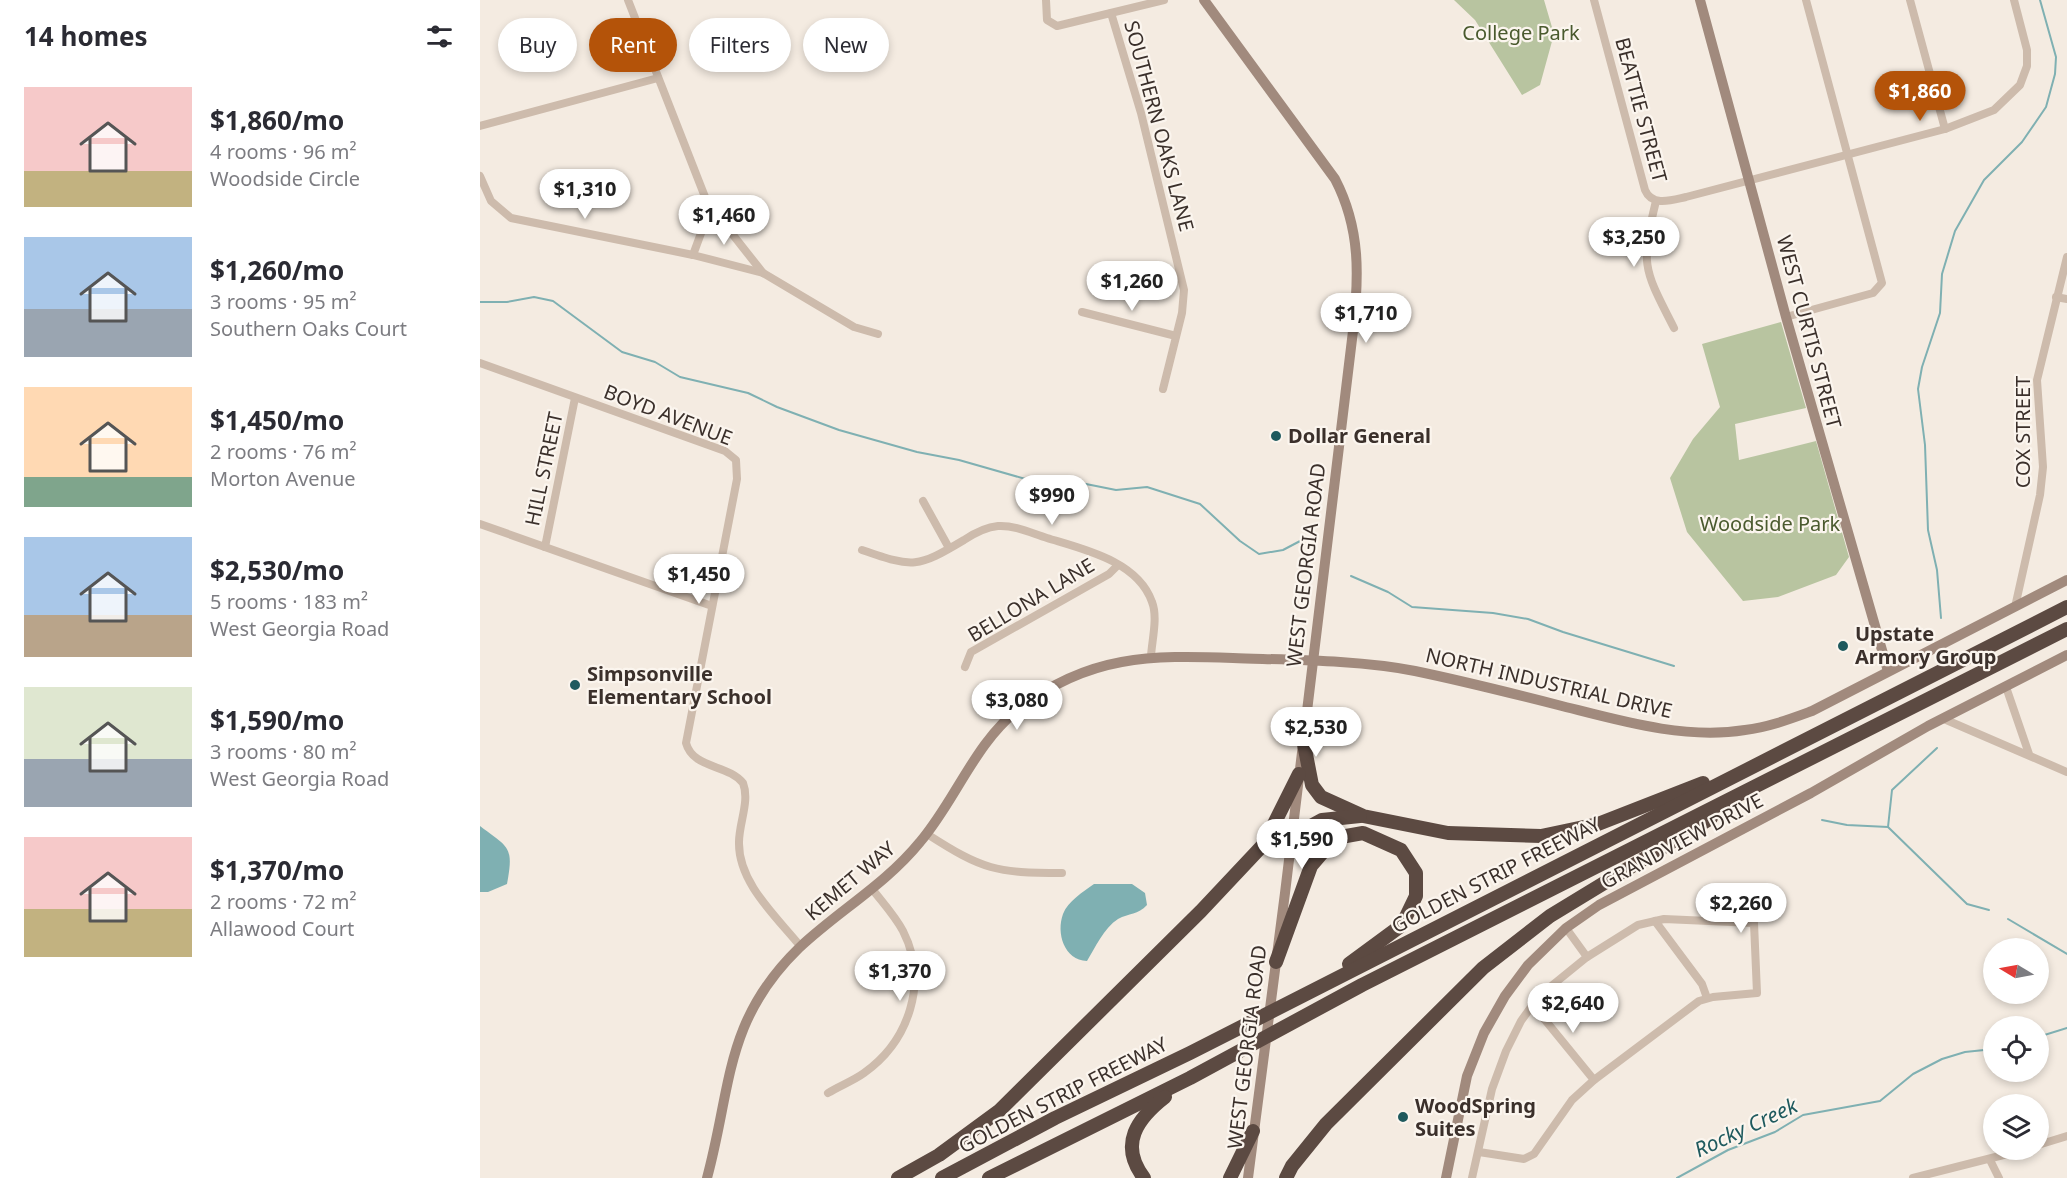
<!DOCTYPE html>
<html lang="en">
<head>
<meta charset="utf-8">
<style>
	body { margin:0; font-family:"Noto Sans",sans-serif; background:#f2f2f3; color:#2b2b33; height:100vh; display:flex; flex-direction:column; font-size:22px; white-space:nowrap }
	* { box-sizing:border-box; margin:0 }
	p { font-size:20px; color:#7c7c81 }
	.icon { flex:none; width:33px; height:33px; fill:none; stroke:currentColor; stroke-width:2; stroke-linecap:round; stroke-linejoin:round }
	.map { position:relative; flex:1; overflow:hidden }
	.sheet { display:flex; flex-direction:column; background:#fff; width:480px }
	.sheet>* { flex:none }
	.hud { position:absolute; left:18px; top:18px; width:570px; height:54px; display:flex; gap:12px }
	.needle { width:39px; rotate:280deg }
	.controls { position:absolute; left:1503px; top:938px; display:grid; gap:12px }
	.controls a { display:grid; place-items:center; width:66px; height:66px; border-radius:50%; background:#fff; box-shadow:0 3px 9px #0003; font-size:30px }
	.price { position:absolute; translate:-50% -51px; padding:0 14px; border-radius:21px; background:#fff; color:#222; font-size:20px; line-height:39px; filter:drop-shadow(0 2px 3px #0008) }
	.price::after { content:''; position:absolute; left:50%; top:36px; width:18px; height:14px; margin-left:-9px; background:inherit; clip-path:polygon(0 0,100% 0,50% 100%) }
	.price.selected { background:#b45309; color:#fff }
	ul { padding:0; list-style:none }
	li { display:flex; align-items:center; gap:18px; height:150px; padding:0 24px }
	li span { display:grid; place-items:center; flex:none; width:168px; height:120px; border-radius:0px; color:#555 }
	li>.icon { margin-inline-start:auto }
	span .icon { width:72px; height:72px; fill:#fffc; stroke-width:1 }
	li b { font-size:26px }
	h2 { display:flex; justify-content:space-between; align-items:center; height:72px; padding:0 24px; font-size:26px }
	.chip { padding:0 21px; border-radius:27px; background:#fff; box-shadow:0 3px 9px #0003; font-size:21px; line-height:54px }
	.chip.selected { background:#b45309; color:#fff }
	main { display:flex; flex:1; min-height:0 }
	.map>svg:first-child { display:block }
</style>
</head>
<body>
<main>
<section class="sheet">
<h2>14 homes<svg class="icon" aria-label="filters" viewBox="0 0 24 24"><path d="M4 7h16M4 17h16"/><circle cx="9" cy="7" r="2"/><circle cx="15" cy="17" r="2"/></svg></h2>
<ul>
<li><span style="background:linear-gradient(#f6c9c9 70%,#c2b280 0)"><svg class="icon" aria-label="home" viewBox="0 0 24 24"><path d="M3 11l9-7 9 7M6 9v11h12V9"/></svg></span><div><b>$1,860/mo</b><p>4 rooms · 96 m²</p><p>Woodside Circle</p></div></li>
<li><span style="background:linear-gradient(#a9c7e8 60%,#9aa5b1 0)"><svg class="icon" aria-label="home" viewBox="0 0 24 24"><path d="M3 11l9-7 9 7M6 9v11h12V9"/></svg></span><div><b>$1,260/mo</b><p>3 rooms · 95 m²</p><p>Southern Oaks Court</p></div></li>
<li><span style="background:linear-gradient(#ffd9b3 75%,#7fa58c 0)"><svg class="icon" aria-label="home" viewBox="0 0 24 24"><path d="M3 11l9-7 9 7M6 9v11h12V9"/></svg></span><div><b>$1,450/mo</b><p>2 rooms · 76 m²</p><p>Morton Avenue</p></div></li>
<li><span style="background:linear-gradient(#a9c7e8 65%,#b9a48a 0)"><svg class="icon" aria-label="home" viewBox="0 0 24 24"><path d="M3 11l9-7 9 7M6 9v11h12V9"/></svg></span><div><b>$2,530/mo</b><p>5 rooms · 183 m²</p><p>West Georgia Road</p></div></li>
<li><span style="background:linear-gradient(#dfe7d0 60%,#9aa5b1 0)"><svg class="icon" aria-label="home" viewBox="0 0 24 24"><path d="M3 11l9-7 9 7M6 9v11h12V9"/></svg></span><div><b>$1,590/mo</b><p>3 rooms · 80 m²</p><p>West Georgia Road</p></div></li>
<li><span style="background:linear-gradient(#f6c9c9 60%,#c2b280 0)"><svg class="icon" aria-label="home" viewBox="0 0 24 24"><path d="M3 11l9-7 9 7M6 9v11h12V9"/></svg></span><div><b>$1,370/mo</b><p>2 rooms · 72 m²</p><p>Allawood Court</p></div></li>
</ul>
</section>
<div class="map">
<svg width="1587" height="1178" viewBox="0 0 1587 1178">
	<rect width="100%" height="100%" fill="#f4ebe1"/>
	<g fill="#b8c4a0">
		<polygon points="974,0 1064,0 1074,34 1060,85 1042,95 995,20"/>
		<polygon points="1301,322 1326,408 1255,424 1259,460 1336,441 1369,557 1356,575 1298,597 1263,601 1207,532 1190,478 1213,439 1240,407 1222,344"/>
	</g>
	<g fill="#7fb0b2">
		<path d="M 0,826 C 29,848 34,846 27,884 L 8,892 L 0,892 Z"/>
		<path d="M 614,884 L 652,884 L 665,893 L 667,905 C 658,915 649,913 638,919 C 624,928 615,948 607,961 C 584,960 576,933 583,914 C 588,901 603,892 614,884 Z"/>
	</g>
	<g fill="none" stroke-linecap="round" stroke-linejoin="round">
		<g stroke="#7fb0b2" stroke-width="2">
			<polyline points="0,302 27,302 54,297 73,301 142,352 175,362 200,377 268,393 297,407 359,430 437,452 479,460 570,486 606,484 636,490 667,487 720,504 760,541 779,554 803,550 822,540"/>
			<polyline points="871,576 908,592 932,607 1013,613 1048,619 1083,632 1194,666"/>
			<polyline points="1461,618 1457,570 1448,530 1445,445 1438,389 1442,367 1460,313 1462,274 1475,231 1504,180 1542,142 1566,107 1575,74 1576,57 1560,0"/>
			<polyline points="1342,820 1367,825 1408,827 1487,904 1509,910"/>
			<polyline points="1408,827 1412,790 1457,748"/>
			<polyline points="1528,919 1587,954"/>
			<polyline points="1558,1037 1587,1028"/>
			<polyline points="1197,1178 1248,1150 1295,1132 1323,1115 1400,1101 1433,1074 1462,1059 1485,1052 1514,1049"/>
		</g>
		<g stroke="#cdbbac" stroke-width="8">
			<polyline points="148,0 227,202 224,225 213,255"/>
			<polyline points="566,0 567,20 577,26 684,0"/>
			<path d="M 1114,0 L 1165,190 C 1172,207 1192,200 1206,197 L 1465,129 L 1514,110 L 1540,85 L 1547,66 L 1547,50 L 1534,0"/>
			<polyline points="1430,0 1465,129"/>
			<polyline points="631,13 661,113 704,290 702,313 683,389"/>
			<polyline points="0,126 178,78"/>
			<polyline points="0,176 11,201 31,218 213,255 283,273 374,327 398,334"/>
			<path d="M 1176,201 C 1160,266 1164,269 1194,328"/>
			<polyline points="227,202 283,273"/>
			<polyline points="1576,297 1587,299"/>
			<polyline points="602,312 696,336"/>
			<polyline points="1306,317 1393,293 1402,283 1326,0"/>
			<path d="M 0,363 L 245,451 L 256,460 L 257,479 L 206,743 C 213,769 248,764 263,783 C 270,801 259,823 259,842 C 258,883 297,917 321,947"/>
			<polyline points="443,501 469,548"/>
			<polyline points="0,524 232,606"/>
			<polyline points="65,547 95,398"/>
			<path d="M 382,550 C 434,568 437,568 484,540 C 493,534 507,527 518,526 C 535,525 551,533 567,538 C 603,549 658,561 672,602 C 678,617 672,640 671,656"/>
			<polyline points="1535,607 1560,495 1563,467 1557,380 1587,257"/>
			<polyline points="485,667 491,652 629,574 638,565"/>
			<polyline points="1526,687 1549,754"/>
			<polyline points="1464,719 1587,772"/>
			<path d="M 447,834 C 503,870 516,873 582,873"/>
			<polyline points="1175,921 1222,984 1227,998"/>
			<polyline points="1086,928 1107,957"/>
			<polyline points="1052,1004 1114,1080"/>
			<path d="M 348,1093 C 359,1086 373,1081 384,1073 C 429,1041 449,982 423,931 C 415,916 403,903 393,890"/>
			<polyline points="1558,1145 1587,1136"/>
			<polyline points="1510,1160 1519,1178"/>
			<polyline points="992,1178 1012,1089 1026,1051 1041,1021 1059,996 1107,957 1158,925 1184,919 1274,923 1277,993 1233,997 1219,1001 1114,1080 1092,1100 1054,1154 1044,1159 999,1152"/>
			<polyline points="1433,1178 1547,1149"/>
		</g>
		<g stroke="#a18a7d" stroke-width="10">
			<path d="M 724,0 L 855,179 C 881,229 879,277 873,331 L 805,893 L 768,1178"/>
			<polyline points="1220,0 1306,317 1408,671"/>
			<path d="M 227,1178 C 252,1086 244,1021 319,948 C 358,911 405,885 440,842 C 476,800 495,742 540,708 C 609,655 671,655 753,658 C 811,660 879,660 935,671 C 983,681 1031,693 1078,705 C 1138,720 1203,740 1265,730 C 1289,727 1310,719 1332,711 L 1587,580"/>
			<polyline points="966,1178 987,1076 1004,1033 1025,996 1048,965 1086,928 1119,905 1331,793 1448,726 1587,655"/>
		</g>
		<g stroke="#5c4a42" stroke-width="14">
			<polyline points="823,739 832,785 841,797 883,816 968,833 1061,836 1118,824 1223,783"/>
			<polyline points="811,837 842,820 880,816"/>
			<polyline points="796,962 831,866 855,838 883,833 921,850 936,873 936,896 922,925 869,964"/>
			<polyline points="418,1178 459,1155 519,1111 721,911 784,844 819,774"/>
			<polyline points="462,1178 575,1118 710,1053 1587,607"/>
			<polyline points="509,1178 710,1078 882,985 1587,629"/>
			<path d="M 664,1178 C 638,1144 658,1118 685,1097"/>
			<polyline points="750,1178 773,1131"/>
			<polyline points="806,1178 812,1166 846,1124 1003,968 1070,916 1231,818"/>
		</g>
	</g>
	<g fill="#1f5a5e" stroke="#fbf5ee" stroke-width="2">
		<circle cx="796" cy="436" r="6"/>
		<circle cx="1363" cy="646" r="6"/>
		<circle cx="95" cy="685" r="6"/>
		<circle cx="923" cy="1117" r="6"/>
	</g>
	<g text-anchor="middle" stroke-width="4.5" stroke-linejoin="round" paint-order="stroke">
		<g font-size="20" fill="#4a5a2e" stroke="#fbf5ee">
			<text x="1041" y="40">College Park</text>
			<text x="1290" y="531">Woodside Park</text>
		</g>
		<g font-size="20" fill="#3b302b" stroke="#fbf5ee">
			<text transform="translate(1161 110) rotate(75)" y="7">BEATTIE STREET</text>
			<text transform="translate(679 126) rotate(75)" y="7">SOUTHERN OAKS LANE</text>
			<text transform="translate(1329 332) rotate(75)" y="7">WEST CURTIS STREET</text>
			<text transform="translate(188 415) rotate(21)" y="7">BOYD AVENUE</text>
			<text transform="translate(1543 432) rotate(-90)" y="7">COX STREET</text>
			<text transform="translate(64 469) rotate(-78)" y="7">HILL STREET</text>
			<text transform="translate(826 565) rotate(-83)" y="7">WEST GEORGIA ROAD</text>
			<text transform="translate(551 600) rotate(-31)" y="7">BELLONA LANE</text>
			<text transform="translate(1069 683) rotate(13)" y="7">NORTH INDUSTRIAL DRIVE</text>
			<text transform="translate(1202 841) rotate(-28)" y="7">GRANDVIEW DRIVE</text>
			<text transform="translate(1016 875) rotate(-27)" y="7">GOLDEN STRIP FREEWAY</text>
			<text transform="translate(370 881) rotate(-40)" y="7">KEMET WAY</text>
			<text transform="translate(767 1047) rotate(-83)" y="7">WEST GEORGIA ROAD</text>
			<text transform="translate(583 1095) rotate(-27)" y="7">GOLDEN STRIP FREEWAY</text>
		</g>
		<g font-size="20" font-weight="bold" fill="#3b302b" stroke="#fbf5ee" text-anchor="start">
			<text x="808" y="443">Dollar General</text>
			<text x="1375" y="641">Upstate<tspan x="1375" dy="23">Armory Group</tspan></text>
			<text x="107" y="681">Simpsonville<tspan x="107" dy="23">Elementary School</tspan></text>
			<text x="935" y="1113">WoodSpring<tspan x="935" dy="23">Suites</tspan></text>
		</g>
		<g font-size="21" font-style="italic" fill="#1f5a5e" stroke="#fbf5ee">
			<text transform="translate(1266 1128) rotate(-25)" y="7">Rocky Creek</text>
		</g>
	</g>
</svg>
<div class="controls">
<a><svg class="needle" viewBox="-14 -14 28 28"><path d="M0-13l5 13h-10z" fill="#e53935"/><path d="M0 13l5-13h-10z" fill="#7c7c81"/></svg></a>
<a><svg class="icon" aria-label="locate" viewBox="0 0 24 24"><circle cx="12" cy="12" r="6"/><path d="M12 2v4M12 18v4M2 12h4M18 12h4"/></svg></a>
<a><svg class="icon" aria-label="layers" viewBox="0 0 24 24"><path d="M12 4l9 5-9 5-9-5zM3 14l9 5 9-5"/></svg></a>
</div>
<b class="price selected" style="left:1440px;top:122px">$1,860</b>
<b class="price" style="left:105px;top:220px">$1,310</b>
<b class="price" style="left:244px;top:246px">$1,460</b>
<b class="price" style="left:1154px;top:268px">$3,250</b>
<b class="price" style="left:652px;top:312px">$1,260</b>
<b class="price" style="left:886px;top:344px">$1,710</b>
<b class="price" style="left:572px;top:526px">$990</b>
<b class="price" style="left:219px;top:605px">$1,450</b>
<b class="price" style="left:537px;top:731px">$3,080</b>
<b class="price" style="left:836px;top:758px">$2,530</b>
<b class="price" style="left:822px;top:870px">$1,590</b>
<b class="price" style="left:1261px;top:934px">$2,260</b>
<b class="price" style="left:420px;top:1002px">$1,370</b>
<b class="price" style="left:1093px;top:1034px">$2,640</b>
<div class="hud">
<a class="chip">Buy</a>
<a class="chip selected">Rent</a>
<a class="chip">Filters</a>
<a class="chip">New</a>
</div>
</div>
</main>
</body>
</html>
